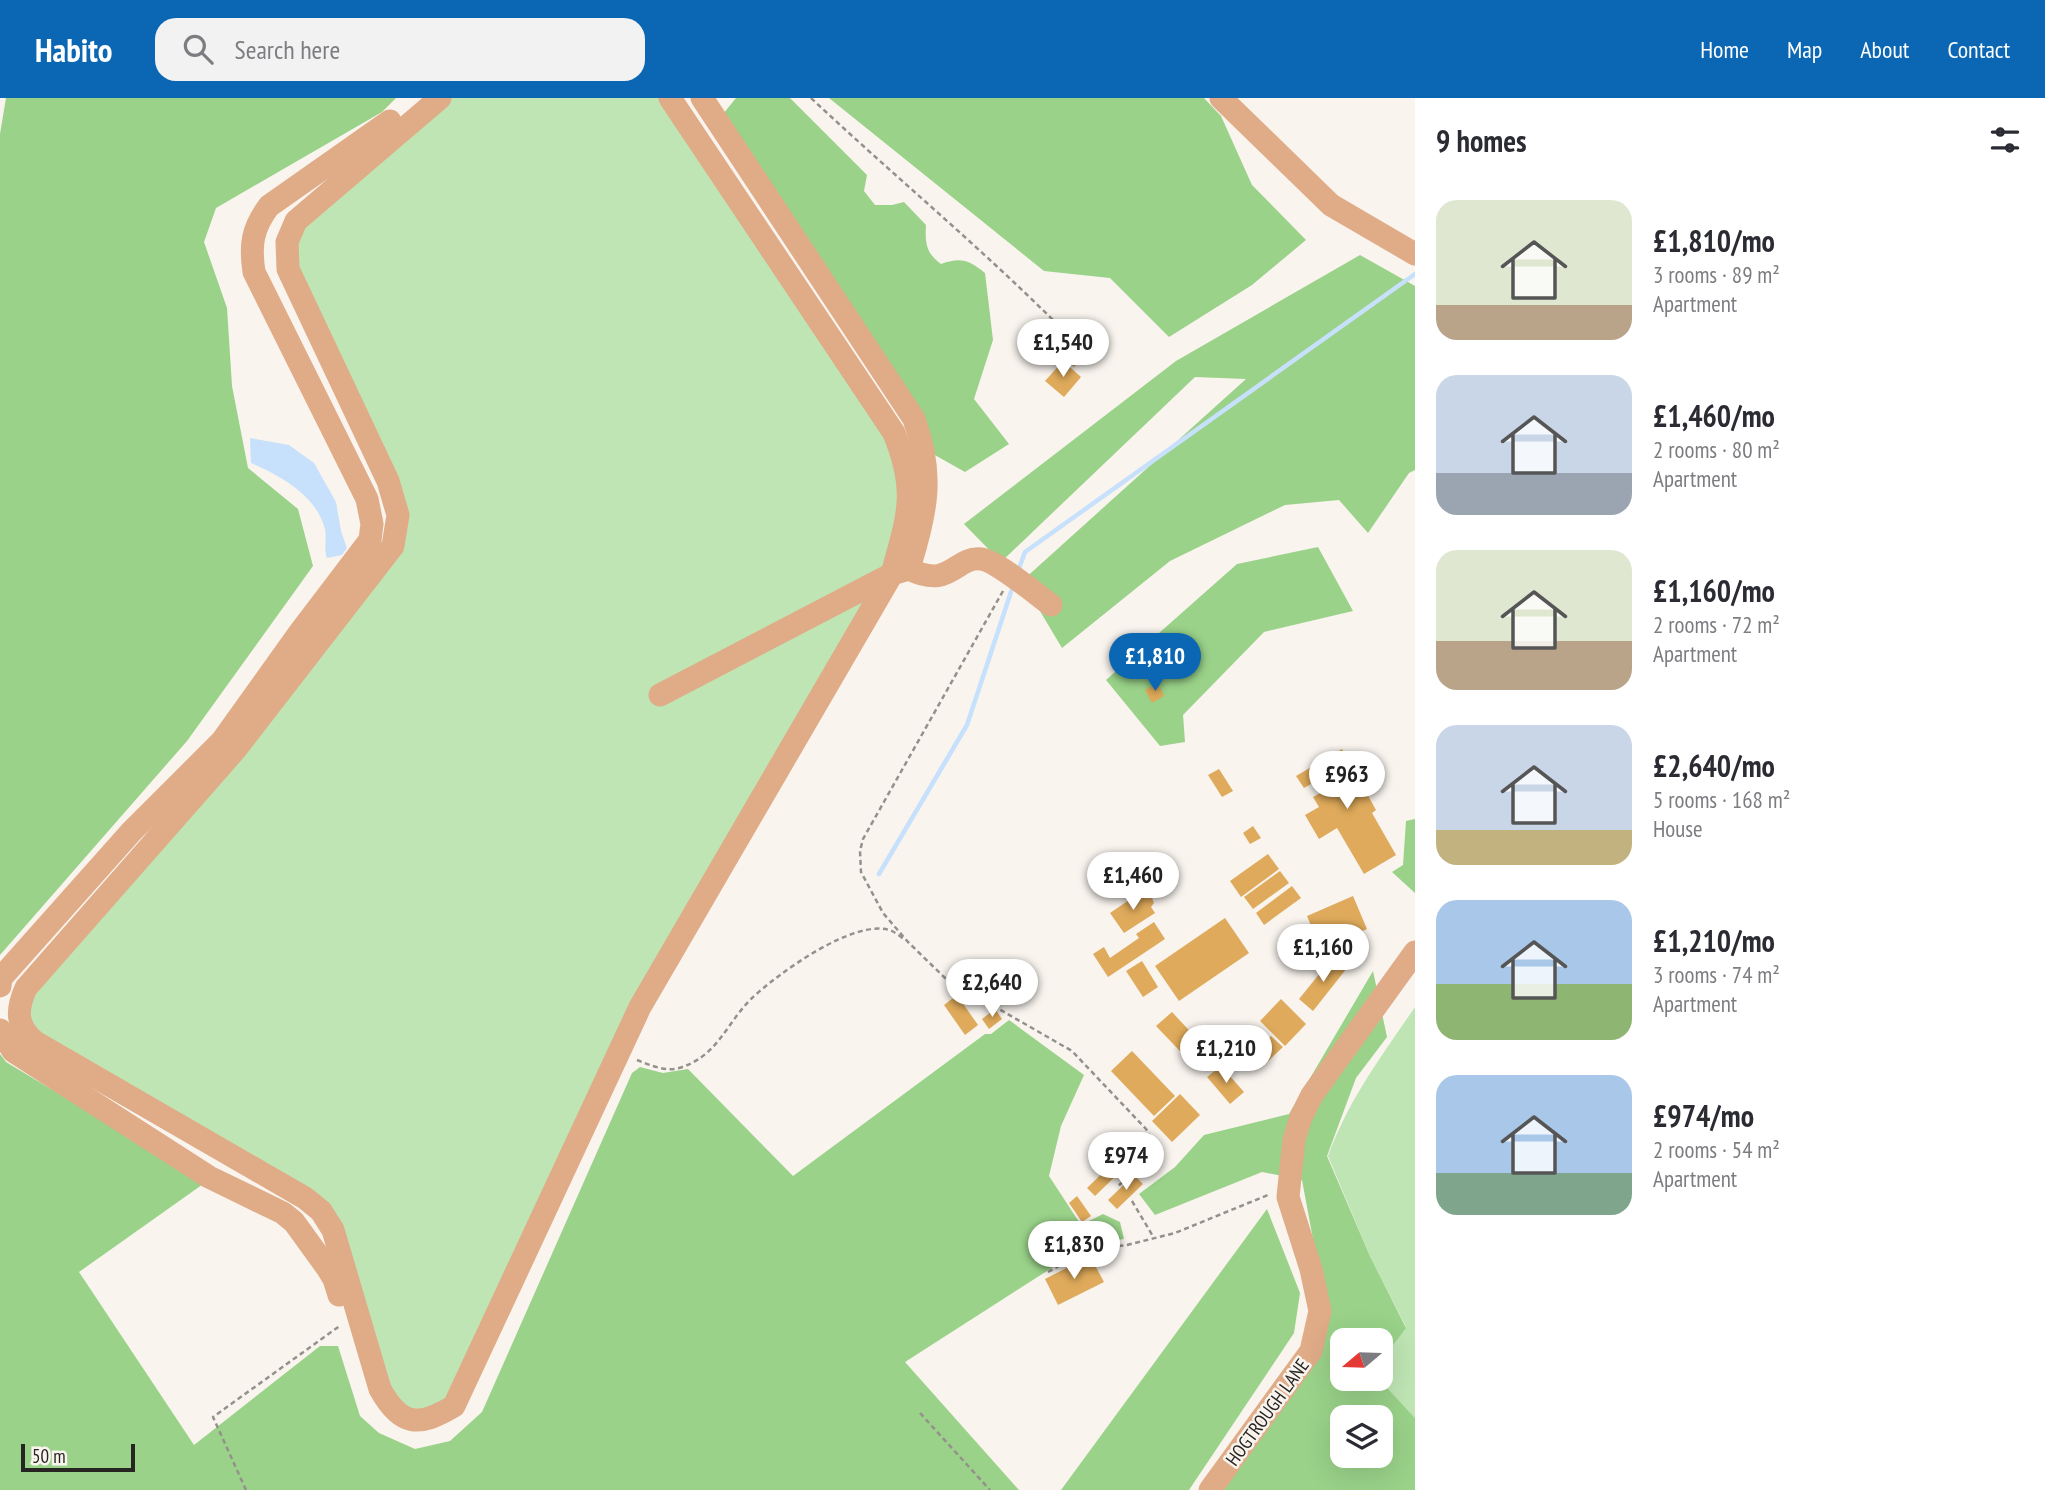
<!DOCTYPE html>
<html lang="en">
<head>
<meta charset="utf-8">
<style>
	body { margin:0; font-family:"PT Sans Narrow",sans-serif; background:#f2f2f3; color:#2b2b33; height:100vh; display:flex; flex-direction:column; font-size:26px; white-space:nowrap }
	* { box-sizing:border-box; margin:0 }
	p { font-size:23px; color:#7c7c81 }
	.icon { flex:none; width:38px; height:38px; fill:none; stroke:currentColor; stroke-width:2; stroke-linecap:round; stroke-linejoin:round }
	.map { position:relative; flex:1; overflow:hidden }
	.details { display:flex; flex-direction:column; background:#fff; width:630px }
	.details>* { flex:none }
	.needle { width:46px; rotate:251deg }
	.tools { position:absolute; left:1330px; top:1230px; display:grid; gap:14px }
	.tools a { display:grid; place-items:center; width:63px; height:63px; border-radius:14px; background:#fff; box-shadow:0 7px 28px #0002; font-size:35px }
	.scale { position:absolute; left:21px; bottom:18px; width:114px; box-sizing:border-box; padding-left:7px; border:4px solid #262522; border-top:0; font-size:19px; line-height:24px; white-space:nowrap; color:#262522; -webkit-text-stroke:5px #f9f4ee; paint-order:stroke }
	.price { position:absolute; translate:-50% -60px; padding:0 16px; border-radius:24px; background:#fff; color:#222; font-size:23px; line-height:46px; filter:drop-shadow(0 2px 4px #0008) }
	.price::after { content:''; position:absolute; left:50%; top:42px; width:21px; height:16px; margin-left:-10px; background:inherit; clip-path:polygon(0 0,100% 0,50% 100%) }
	.price.current { background:#0b66b3; color:#fff }
	ul { padding:0; list-style:none }
	li { display:flex; align-items:center; gap:21px; height:175px; padding:0 21px }
	li span { display:grid; place-items:center; flex:none; width:196px; height:140px; border-radius:21px; color:#555 }
	li>.icon { margin-inline-start:auto }
	span .icon { width:84px; height:84px; fill:#fffc; stroke-width:1 }
	li b { font-size:30px }
	h2 { display:flex; justify-content:space-between; align-items:center; height:84px; padding:0 21px; font-size:30px }
	header { display:flex; align-items:center; gap:42px; box-sizing:border-box; height:98px; padding:0 35px; background:#0b66b3; color:#fff }
	header strong { font-size:33px }
	nav { display:flex; gap:38px; margin-inline-start:auto; font-size:24px }
	.search { width:490px; height:63px; background:#f2f2f3; display:flex; align-items:center; gap:18px; box-sizing:border-box; padding:0 24px; border-radius:21px; color:#7c7c81; font-size:26px }
	main { display:flex; flex:1; min-height:0 }
	.map>svg:first-child { display:block }
</style>
</head>
<body>
<header>
<strong>Habito</strong>
<div class="search"><svg class="icon" aria-label="search" viewBox="0 0 24 24"><circle cx="10" cy="10" r="6"/><path d="M15 15l6 6"/></svg>Search here</div>
<nav><a>Home</a><a>Map</a><a>About</a><a>Contact</a></nav>
</header>
<main>
<div class="map">
<svg width="1415" height="1392" viewBox="0 0 1415 1392">
	<rect width="100%" height="100%" fill="#f9f4ee"/>
	<g fill="#bfe5b4">
		<polygon points="448,0 666,0 902,367 894,458 631,916 450,1305 417,1317 386,1296 339,1132 38,941 23,905 402,418 294,171 300,127"/>
		<path d="M 1415,909 L 1415,1320 L 1379,1281 L 1381,1263 L 1406,1229 L 1369,1156 L 1328,1058 C 1349,1001 1381,959 1415,909 Z"/>
	</g>
	<g fill="#9ad289" fill-rule="evenodd">
		<polygon points="6,0 396,0 382,14 216,110 204,144 227,210 232,288 248,370 298,411 313,468 187,643 0,857 0,36"/>
		<path d="M 736,0 L 790,0 L 867,77 L 864,93 L 875,107 L 892,107 L 904,104 L 926,127 C 925,145 926,155 941,166 C 961,159 969,162 985,175 L 993,242 L 974,301 L 1009,346 L 965,374 L 933,356 L 719,21 Z"/>
		<polygon points="829,0 1204,0 1221,18 1252,87 1306,142 1252,187 1169,239 1110,180 1044,173"/>
		<polygon points="1360,157 1415,188 1415,372 1409,375 1368,435 1339,402 1285,407 1170,463 1062,550 1022,483 1246,281 1195,279 1001,464 964,426 1176,263"/>
		<polygon points="1318,449 1353,513 1264,534 1183,617 1185,644 1160,648 1106,582 1237,466"/>
		<polygon points="1415,721 1415,795 1392,774 1403,767 1406,723"/>
		<path d="M 1373,873 L 1387,939 L 1356,980 L 1327,1058 L 1369,1156 L 1406,1230 L 1381,1263 L 1381,1242 L 1342,1242 L 1342,1281 L 1379,1281 L 1415,1320 L 1415,1392 L 1222,1392 L 1318,1255 L 1331,1213 L 1318,1168 L 1302,1082 L 1262,1074 L 1155,1117 L 1139,1096 L 1175,1069 L 1204,1037 L 1289,1016 ZM 1342,1320 L 1381,1320 L 1381,1358 L 1342,1358 Z"/>
		<polygon points="1009,922 1084,977 1061,1028 1049,1078 1081,1127 1103,1116 1120,1124 1124,1141 1086,1148 905,1264 1019,1392 0,1392 0,956 6,964 206,1084 79,1174 194,1347 320,1248 338,1248 360,1318 379,1335 415,1351 450,1343 482,1314 632,975 640,969 663,975 688,971 793,1078 985,936 991,936"/>
		<polygon points="1267,1111 1300,1195 1294,1235 1189,1392 1061,1392"/>
	</g>
	<path fill="#c7e0fb" d="M 250,340 L 289,347 L 314,365 L 336,404 L 341,433 L 347,450 L 342,457 L 327,460 C 323,449 328,438 324,428 C 315,397 279,377 251,365 Z"/>
	<g fill="none" stroke-linecap="round" stroke-linejoin="round">
		<g stroke="#c7e0fb" stroke-width="4.5">
			<polyline points="1018,473 1025,454 1415,176"/>
			<polyline points="879,776 967,627 1013,488"/>
		</g>
	</g>
	<g fill="#dfaa5b">
		<polygon points="1072,232 1091,250 1074,269 1054,252"/>
		<polygon points="1063,263 1081,279 1064,299 1045,283"/>
		<polygon points="1158,585 1164,598 1152,605 1145,592"/>
		<polygon points="1342,651 1376,712 1372,715 1396,757 1364,776 1337,730 1319,741 1305,717 1319,709 1313,699 1324,693 1318,682 1304,690 1296,678"/>
		<polygon points="1219,671 1233,693 1222,699 1208,677"/>
		<polygon points="1253,728 1261,740 1250,746 1243,735"/>
		<polygon points="1268,756 1279,771 1241,799 1230,783"/>
		<polygon points="1280,773 1289,785 1253,811 1244,799"/>
		<polygon points="1292,788 1301,800 1264,827 1256,815"/>
		<polygon points="1141,794 1145,800 1152,800 1154,805 1151,809 1155,815 1124,835 1110,815"/>
		<polygon points="1353,798 1367,831 1350,839 1345,828 1336,832 1340,844 1321,852 1307,818"/>
		<polygon points="1225,820 1249,855 1179,903 1155,868"/>
		<polygon points="1154,824 1165,841 1108,879 1093,856 1104,849 1110,860 1139,840 1136,836"/>
		<polygon points="1333,859 1347,870 1313,913 1299,901"/>
		<polygon points="1142,863 1158,889 1143,899 1126,873"/>
		<polygon points="957,897 978,927 965,937 944,907"/>
		<polygon points="1281,901 1306,926 1285,948 1260,923"/>
		<polygon points="995,911 1002,921 989,931 982,921"/>
		<polygon points="1172,914 1213,958 1198,972 1156,928"/>
		<polygon points="1271,938 1283,949 1263,968 1252,956"/>
		<polygon points="1132,953 1175,998 1154,1018 1111,973"/>
		<polygon points="1221,968 1244,994 1230,1006 1207,979"/>
		<polygon points="1180,996 1200,1017 1172,1044 1152,1023"/>
		<polygon points="1139,1036 1148,1044 1133,1059 1125,1050"/>
		<polygon points="1117,1061 1125,1069 1095,1098 1087,1090"/>
		<polygon points="1134,1077 1143,1086 1117,1111 1108,1102"/>
		<polygon points="1077,1098 1091,1118 1082,1124 1069,1105"/>
		<polygon points="1090,1158 1104,1184 1058,1207 1045,1181"/>
	</g>
	<g fill="none" stroke-linecap="round" stroke-linejoin="round">
		<g stroke="#94918c" stroke-width="2.5" stroke-dasharray="5 3.5" stroke-linecap="butt">
			<path d="M 811,0 C 893,77 979,148 1058,227"/>
			<polyline points="1003,493 863,741 860,753 861,774 883,815 908,844 945,880 1072,953 1146,1031 1159,1053 1118,1088"/>
			<path d="M 637,962 C 650,967 665,974 679,970 C 717,959 726,926 751,901 C 776,877 856,818 892,833 C 896,835 901,839 905,842"/>
			<polyline points="1132,1103 1154,1140"/>
			<polyline points="1048,1174 1090,1151 1127,1147 1175,1135 1268,1097"/>
			<polyline points="920,1315 990,1392"/>
			<polyline points="246,1392 213,1319 341,1227"/>
		</g>
		<g stroke="#e0ab87" stroke-width="23">
			<path d="M 440,0 L 296,123 L 287,144 L 288,171 L 388,383 L 398,417 L 393,448 L 235,652 L 26,890 C 16,912 16,928 35,944 L 305,1100 L 321,1113 L 333,1132 L 380,1291 C 401,1329 419,1329 454,1308 L 640,909 L 892,476 C 908,417 918,395 894,335 L 670,0"/>
			<path d="M 702,0 L 914,321 C 934,376 927,412 910,467"/>
			<polyline points="1221,0 1331,107 1415,156"/>
			<path d="M 660,597 L 892,476 L 909,471 C 951,492 955,458 981,461 C 997,463 1037,497 1051,507"/>
			<path d="M 0,888 L 1,880 L 131,734 L 222,643 L 300,534 L 370,442 L 372,426 L 367,401 L 254,174 C 250,147 252,131 269,108 L 390,23"/>
			<polyline points="0,932 13,953 209,1079 283,1115 294,1124 328,1171 334,1181 339,1197"/>
			<polyline points="1210,1392 1311,1253 1320,1213 1311,1171 1288,1099 1294,1042 1301,1019 1312,997 1415,854"/>
		</g>
	</g>
	<g text-anchor="middle" stroke-width="5" stroke-linejoin="round" paint-order="stroke">
		<g font-size="19" fill="#262522" stroke="#f9f4ee">
			<text transform="translate(1267 1314) rotate(-54)" y="7">HOGTROUGH LANE</text>
		</g>
	</g>
</svg>
<div class="tools">
<a><svg class="needle" viewBox="-14 -14 28 28"><path d="M0-13l5 13h-10z" fill="#e53935"/><path d="M0 13l5-13h-10z" fill="#7c7c81"/></svg></a>
<a><svg class="icon" aria-label="layers" viewBox="0 0 24 24"><path d="M12 4l9 5-9 5-9-5zM3 14l9 5 9-5"/></svg></a>
</div>
<div class="scale">50 m</div>
<b class="price" style="left:1063px;top:281px">£1,540</b>
<b class="price current" style="left:1155px;top:595px">£1,810</b>
<b class="price" style="left:1347px;top:713px">£963</b>
<b class="price" style="left:1133px;top:814px">£1,460</b>
<b class="price" style="left:1323px;top:886px">£1,160</b>
<b class="price" style="left:992px;top:921px">£2,640</b>
<b class="price" style="left:1226px;top:987px">£1,210</b>
<b class="price" style="left:1126px;top:1094px">£974</b>
<b class="price" style="left:1074px;top:1183px">£1,830</b>
</div>
<section class="details">
<h2>9 homes<svg class="icon" aria-label="filters" viewBox="0 0 24 24"><path d="M4 7h16M4 17h16"/><circle cx="9" cy="7" r="2"/><circle cx="15" cy="17" r="2"/></svg></h2>
<ul>
<li><span style="background:linear-gradient(#dfe7d0 75%,#b9a48a 0)"><svg class="icon" aria-label="home" viewBox="0 0 24 24"><path d="M3 11l9-7 9 7M6 9v11h12V9"/></svg></span><div><b>£1,810/mo</b><p>3 rooms · 89 m²</p><p>Apartment</p></div></li>
<li><span style="background:linear-gradient(#c9d6e8 70%,#9aa5b1 0)"><svg class="icon" aria-label="home" viewBox="0 0 24 24"><path d="M3 11l9-7 9 7M6 9v11h12V9"/></svg></span><div><b>£1,460/mo</b><p>2 rooms · 80 m²</p><p>Apartment</p></div></li>
<li><span style="background:linear-gradient(#dfe7d0 65%,#b9a48a 0)"><svg class="icon" aria-label="home" viewBox="0 0 24 24"><path d="M3 11l9-7 9 7M6 9v11h12V9"/></svg></span><div><b>£1,160/mo</b><p>2 rooms · 72 m²</p><p>Apartment</p></div></li>
<li><span style="background:linear-gradient(#c9d6e8 75%,#c2b280 0)"><svg class="icon" aria-label="home" viewBox="0 0 24 24"><path d="M3 11l9-7 9 7M6 9v11h12V9"/></svg></span><div><b>£2,640/mo</b><p>5 rooms · 168 m²</p><p>House</p></div></li>
<li><span style="background:linear-gradient(#a9c7e8 60%,#8fb573 0)"><svg class="icon" aria-label="home" viewBox="0 0 24 24"><path d="M3 11l9-7 9 7M6 9v11h12V9"/></svg></span><div><b>£1,210/mo</b><p>3 rooms · 74 m²</p><p>Apartment</p></div></li>
<li><span style="background:linear-gradient(#a9c7e8 70%,#7fa58c 0)"><svg class="icon" aria-label="home" viewBox="0 0 24 24"><path d="M3 11l9-7 9 7M6 9v11h12V9"/></svg></span><div><b>£974/mo</b><p>2 rooms · 54 m²</p><p>Apartment</p></div></li>
</ul>
</section>
</main>
</body>
</html>
